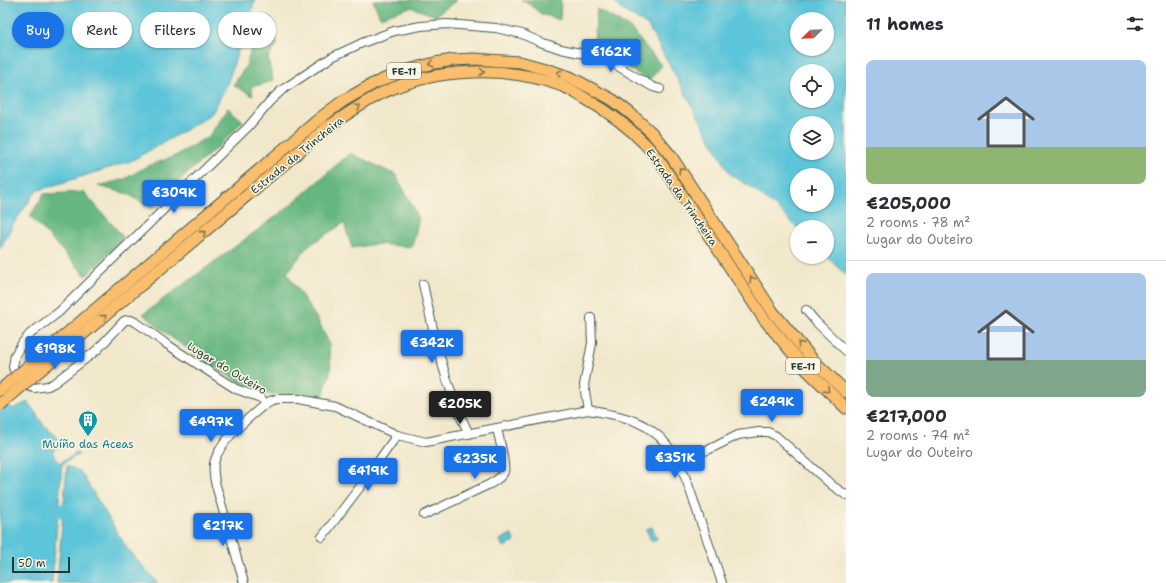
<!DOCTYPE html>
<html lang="en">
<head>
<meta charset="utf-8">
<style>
	body { margin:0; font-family:"Shantell Sans",sans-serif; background:#f2f2f3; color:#2b2b33; height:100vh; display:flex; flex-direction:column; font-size:15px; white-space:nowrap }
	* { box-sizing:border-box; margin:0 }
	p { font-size:13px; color:#7c7c81 }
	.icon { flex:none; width:22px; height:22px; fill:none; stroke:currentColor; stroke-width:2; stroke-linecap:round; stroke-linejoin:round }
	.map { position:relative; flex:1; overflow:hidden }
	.details { display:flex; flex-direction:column; background:#fff; width:320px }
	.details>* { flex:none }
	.hud { position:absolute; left:12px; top:12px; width:380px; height:36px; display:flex; gap:8px }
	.needle { width:26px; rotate:247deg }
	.tools { position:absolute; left:790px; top:12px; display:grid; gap:8px }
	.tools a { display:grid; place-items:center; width:44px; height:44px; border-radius:50%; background:#fff; box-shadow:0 1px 3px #0004; font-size:20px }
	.scale { position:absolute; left:12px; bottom:10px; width:58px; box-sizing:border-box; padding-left:4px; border:2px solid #1f3d34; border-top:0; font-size:11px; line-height:14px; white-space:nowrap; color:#1f3d34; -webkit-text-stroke:3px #fcf5e5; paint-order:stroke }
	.price { position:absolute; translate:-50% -34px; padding:0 9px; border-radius:4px; background:#1a73e8; color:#fff; font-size:13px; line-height:26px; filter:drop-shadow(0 1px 2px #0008) }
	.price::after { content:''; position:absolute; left:50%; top:24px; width:12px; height:9px; margin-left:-6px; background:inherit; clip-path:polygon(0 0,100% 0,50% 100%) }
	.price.selected { background:#222; color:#fff }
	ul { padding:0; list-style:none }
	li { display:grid; align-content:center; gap:8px; height:212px; padding:0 20px }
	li+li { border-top:1px solid #e1e1e2 }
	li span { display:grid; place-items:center; height:124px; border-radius:8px; color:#555 }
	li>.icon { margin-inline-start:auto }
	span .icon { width:72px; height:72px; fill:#fffc; stroke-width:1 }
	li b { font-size:17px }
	h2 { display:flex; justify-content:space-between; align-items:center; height:48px; padding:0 20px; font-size:17px }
	.chip { padding:0 14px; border-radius:18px; background:#fff; box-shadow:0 1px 3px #0004; font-size:14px; line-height:36px }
	.chip.selected { background:#1a73e8; color:#fff }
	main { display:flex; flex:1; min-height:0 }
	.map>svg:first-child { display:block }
</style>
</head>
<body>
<main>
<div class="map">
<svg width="846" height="583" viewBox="0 0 846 583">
	<rect width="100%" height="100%" fill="#fcf5e5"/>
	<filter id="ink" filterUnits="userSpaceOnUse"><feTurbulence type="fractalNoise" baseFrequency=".025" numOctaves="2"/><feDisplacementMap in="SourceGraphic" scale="8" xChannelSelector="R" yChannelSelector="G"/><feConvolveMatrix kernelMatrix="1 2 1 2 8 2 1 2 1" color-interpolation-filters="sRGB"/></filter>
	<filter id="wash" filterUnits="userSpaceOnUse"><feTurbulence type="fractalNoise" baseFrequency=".012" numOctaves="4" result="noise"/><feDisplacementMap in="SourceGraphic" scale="16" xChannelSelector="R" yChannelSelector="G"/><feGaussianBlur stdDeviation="0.9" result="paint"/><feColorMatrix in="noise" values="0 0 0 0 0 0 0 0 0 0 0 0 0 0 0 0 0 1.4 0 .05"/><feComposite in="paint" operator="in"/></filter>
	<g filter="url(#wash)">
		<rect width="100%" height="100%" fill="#f1e8cc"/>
		<g fill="#65b681" stroke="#427a5a">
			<polygon points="373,0 457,0 435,16 411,7 380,17"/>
			<polygon points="521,0 561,0 560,20 541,14 524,0"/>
			<polygon points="597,9 629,27 662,66 649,80 608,57 593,54"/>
			<polygon points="266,15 274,21 277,45 268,58 273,80 261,85 251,86 253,96 233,85 246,66 254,39"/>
			<polygon points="228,108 243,121 220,145 182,178 152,209 128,194 98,186 125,179 145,167 175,156 209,136"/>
			<polygon points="350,153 396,175 419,218 412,247 376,244 352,248 344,223 308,246 287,273 317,319 329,343 331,370 322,399 289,394 260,394 216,368 172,338 143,314 285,210"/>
			<polygon points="84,192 124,238 86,276 30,216 44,194"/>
		</g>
		<g fill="#5dc5d9" stroke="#3e8186" fill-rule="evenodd">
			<polygon points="0,0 255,0 226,87 212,113 189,128 131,161 36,191 12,226 0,249"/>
			<path d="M 614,0 L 846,0 L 846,275 L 827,257 L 827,227 L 797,228 L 780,211 L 752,188 L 730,174 L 648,26 L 619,8 ZM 797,19 L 827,19 L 827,49 L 797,49 ZM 797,71 L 827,71 L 827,101 L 797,101 ZM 797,123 L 827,123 L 827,153 L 797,153 ZM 797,175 L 827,175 L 827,205 L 797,205 Z"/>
			<polygon points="0,389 12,409 28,402 43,424 64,444 52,451 59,463 77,453 78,455 62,464 52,583 0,583"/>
			<polygon points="67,466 80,471 128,550 158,583 57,583"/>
			<polygon points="652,527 657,539 651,541 646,529"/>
			<polygon points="511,534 515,542 503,547 500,540"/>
		</g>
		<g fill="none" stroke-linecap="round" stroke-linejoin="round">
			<polyline stroke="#5dc5d9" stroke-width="14" points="42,500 58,510 63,511 81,519"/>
		</g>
	</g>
	<g filter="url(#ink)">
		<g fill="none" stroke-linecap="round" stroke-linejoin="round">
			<g stroke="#3e574b" stroke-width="10">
				<g id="minor">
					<path d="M 423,284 C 434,335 445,387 469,434"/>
					<polyline points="806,310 816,322 846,351"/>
					<polyline points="265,404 261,398 236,389 225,382 165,343 137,323 131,320 127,320 124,321 97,350 54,383 48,386 34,388 27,386 21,381 15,374 13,367 15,355 23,342 30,334 59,312 117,255 248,127 270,101 282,90 332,57 362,43 394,31 421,26 447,24 496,28 522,34 540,42 561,49 604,58 653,87 660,89"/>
					<polyline points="588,410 584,385 592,343 591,318"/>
					<polyline points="676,456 708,450 738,435 759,432 768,432 776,436 833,486 846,495"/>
					<path d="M 424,515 L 490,484 C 495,481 501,478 504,472 C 506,466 499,437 497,429"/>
					<polyline points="322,537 363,483 397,435"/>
					<path d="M 244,583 L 215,482 C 214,475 212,467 215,460 C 222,438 248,419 265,404 L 270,401 L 276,399 L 298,399 L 335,406 L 397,435 L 426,442 L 588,410 C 610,414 633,417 651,430 C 681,451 689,488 700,520 C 708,541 715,562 722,583"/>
				</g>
			</g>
			<g stroke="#3e574b" stroke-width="13">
				<g id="highway">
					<polyline points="24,370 319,119 343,101 373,84 401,72 435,63 453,60 474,59 520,62 545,69 570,77 613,100 631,114 651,132 671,156 773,312 813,360 846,392"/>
					<path d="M 31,378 L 328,127 C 345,115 363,103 382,93 C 437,67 508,65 565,87 C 572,90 579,95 586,99 C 607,111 627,125 644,143 C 651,150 657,158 663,166 L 764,319 L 805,368 L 846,408"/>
				</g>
			</g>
			<use href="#minor" stroke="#fff" stroke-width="8"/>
			<use href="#highway" stroke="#fabe6d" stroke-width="11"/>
			<g stroke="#3e574b" stroke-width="13" stroke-linecap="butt">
				<g id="highway-bridge">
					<polyline points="0,390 24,370"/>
					<polyline points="0,405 31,378"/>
				</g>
			</g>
			<use href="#highway-bridge" stroke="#fabe6d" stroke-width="11"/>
		</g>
		<defs><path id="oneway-chevron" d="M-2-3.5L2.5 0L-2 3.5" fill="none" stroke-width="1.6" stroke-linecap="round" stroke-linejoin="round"/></defs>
		<g stroke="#82774e">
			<use href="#oneway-chevron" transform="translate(431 64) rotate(166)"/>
			<use href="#oneway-chevron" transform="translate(482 72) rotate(4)"/>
			<use href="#oneway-chevron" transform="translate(559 73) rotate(-162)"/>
			<use href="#oneway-chevron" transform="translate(358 107) rotate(-30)"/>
			<use href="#oneway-chevron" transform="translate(681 170) rotate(-123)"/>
			<use href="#oneway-chevron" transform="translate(203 233) rotate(-40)"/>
			<use href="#oneway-chevron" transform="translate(752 279) rotate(-123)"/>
			<use href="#oneway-chevron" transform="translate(104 317) rotate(-40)"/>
			<use href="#oneway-chevron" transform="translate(800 344) rotate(-129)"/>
			<use href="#oneway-chevron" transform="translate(827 390) rotate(44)"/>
		</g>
	</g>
	<defs>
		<g id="building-pin" transform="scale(1)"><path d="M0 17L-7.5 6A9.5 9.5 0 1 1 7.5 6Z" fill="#0f9aa8" stroke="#fcf5e5"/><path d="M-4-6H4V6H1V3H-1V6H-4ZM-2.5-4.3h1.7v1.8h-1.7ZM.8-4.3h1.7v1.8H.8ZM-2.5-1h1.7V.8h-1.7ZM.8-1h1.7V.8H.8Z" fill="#fff"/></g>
	</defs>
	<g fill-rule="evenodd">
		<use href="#building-pin" x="88" y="420"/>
	</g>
	<g text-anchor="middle" stroke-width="3" stroke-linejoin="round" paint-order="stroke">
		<g fill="#fcf5e5" stroke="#617469" stroke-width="1">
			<rect x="387" y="63" width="34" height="16" rx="3"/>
			<rect x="786" y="358" width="34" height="16" rx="3"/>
		</g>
		<g font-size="10" font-weight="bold" fill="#1f3d34">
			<text x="404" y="75">FE-11</text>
			<text x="803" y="370">FE-11</text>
		</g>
		<g font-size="11" fill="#1f3d34" stroke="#fcf5e5">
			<text transform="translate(297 155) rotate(-39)" y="4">Estrada da Trincheira</text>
			<text transform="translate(682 197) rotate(55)" y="4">Estrada da Trincheira</text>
			<text transform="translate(227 368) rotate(31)" y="4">Lugar do Outeiro</text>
		</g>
		<g font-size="11" fill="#0d838f" stroke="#fcf5e5">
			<text x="88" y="448">Muíño das Aceas</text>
		</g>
	</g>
</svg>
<div class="tools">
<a><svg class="needle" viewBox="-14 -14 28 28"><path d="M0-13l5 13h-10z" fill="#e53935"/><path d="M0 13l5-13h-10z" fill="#7c7c81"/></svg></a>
<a><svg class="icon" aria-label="locate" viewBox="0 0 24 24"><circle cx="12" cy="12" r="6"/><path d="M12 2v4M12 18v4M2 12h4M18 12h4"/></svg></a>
<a><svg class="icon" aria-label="layers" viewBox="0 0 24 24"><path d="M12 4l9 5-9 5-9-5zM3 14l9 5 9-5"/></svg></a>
<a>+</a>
<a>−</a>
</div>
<div class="scale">50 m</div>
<b class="price" style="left:611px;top:73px">€162K</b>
<b class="price" style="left:174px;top:214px">€309K</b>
<b class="price" style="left:432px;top:364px">€342K</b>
<b class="price" style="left:55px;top:370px">€198K</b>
<b class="price" style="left:772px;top:423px">€249K</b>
<b class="price selected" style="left:460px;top:425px">€205K</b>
<b class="price" style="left:211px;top:443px">€497K</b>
<b class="price" style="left:675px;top:479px">€351K</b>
<b class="price" style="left:475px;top:480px">€235K</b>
<b class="price" style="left:368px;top:492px">€419K</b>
<b class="price" style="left:223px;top:547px">€217K</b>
<div class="hud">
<a class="chip selected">Buy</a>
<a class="chip">Rent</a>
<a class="chip">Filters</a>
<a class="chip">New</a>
</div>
</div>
<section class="details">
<h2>11 homes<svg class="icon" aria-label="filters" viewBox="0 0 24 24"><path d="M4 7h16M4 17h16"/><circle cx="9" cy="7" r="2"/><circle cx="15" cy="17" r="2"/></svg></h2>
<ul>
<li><span style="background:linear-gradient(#a9c7e8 70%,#8fb573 0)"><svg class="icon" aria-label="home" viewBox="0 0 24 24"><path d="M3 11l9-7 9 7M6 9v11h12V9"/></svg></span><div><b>€205,000</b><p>2 rooms · 78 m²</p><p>Lugar do Outeiro</p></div></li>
<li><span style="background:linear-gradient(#a9c7e8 70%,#7fa58c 0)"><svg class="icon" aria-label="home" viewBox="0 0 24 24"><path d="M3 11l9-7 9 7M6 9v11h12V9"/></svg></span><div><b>€217,000</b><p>2 rooms · 74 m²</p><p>Lugar do Outeiro</p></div></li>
</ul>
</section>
</main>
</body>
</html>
